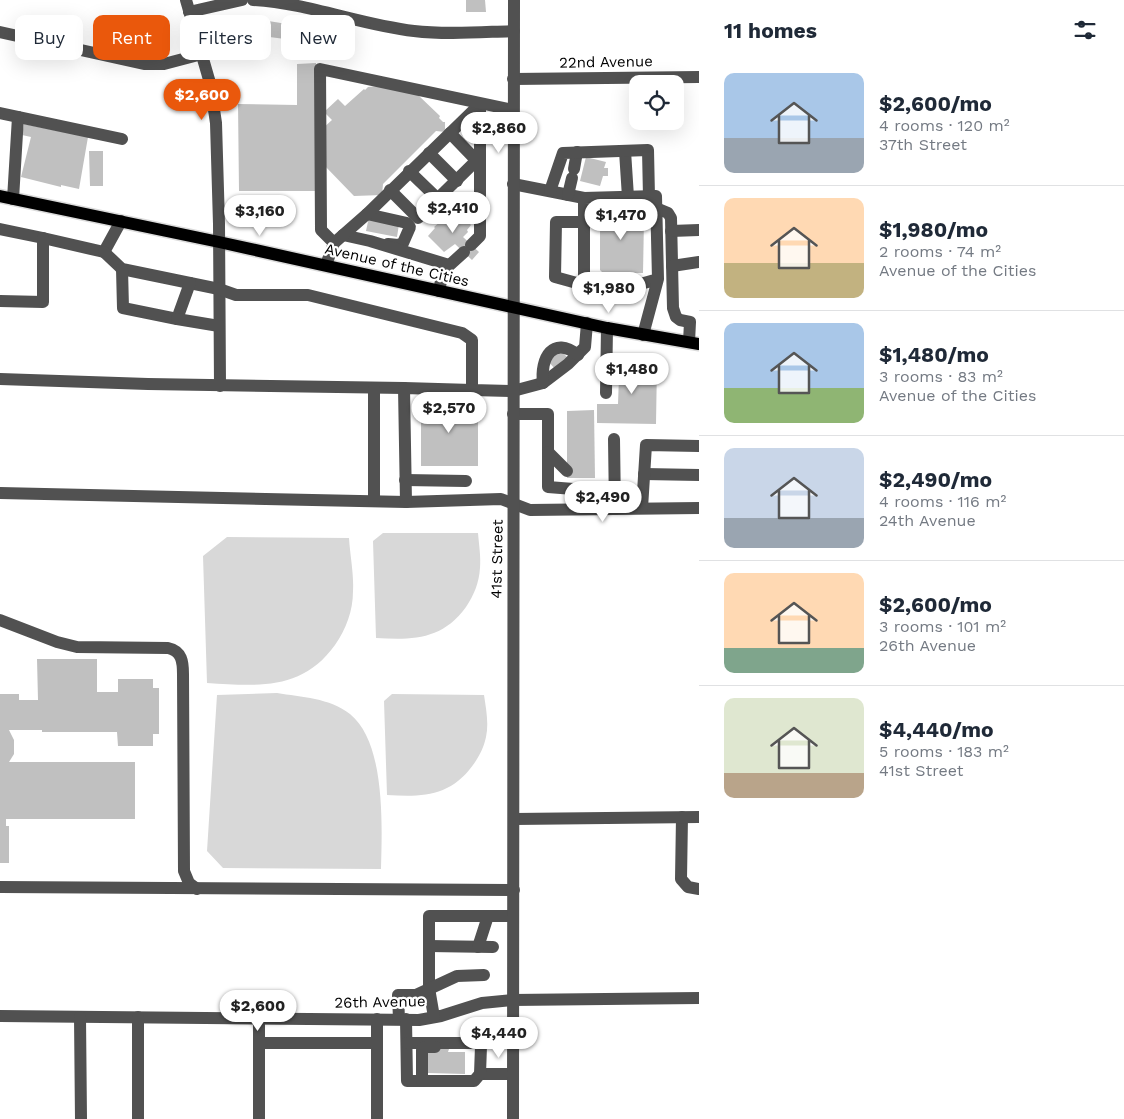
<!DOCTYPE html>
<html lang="en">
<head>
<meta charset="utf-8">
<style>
	body { margin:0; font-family:"Work Sans",sans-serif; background:#f2f2f3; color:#1f2937; height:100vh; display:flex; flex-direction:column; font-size:19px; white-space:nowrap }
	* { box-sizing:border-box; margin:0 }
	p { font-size:16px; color:#747a83 }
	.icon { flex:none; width:28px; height:28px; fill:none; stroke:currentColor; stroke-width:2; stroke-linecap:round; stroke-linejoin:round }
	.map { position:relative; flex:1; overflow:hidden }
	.panel { display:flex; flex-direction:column; background:#fff; width:425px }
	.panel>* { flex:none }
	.guide { position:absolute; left:15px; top:15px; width:475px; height:45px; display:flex; gap:10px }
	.fabs { position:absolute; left:629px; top:75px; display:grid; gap:10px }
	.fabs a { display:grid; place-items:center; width:55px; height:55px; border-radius:10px; background:#fff; box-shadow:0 5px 20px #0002; font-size:25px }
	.price { position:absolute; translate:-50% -42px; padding:0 11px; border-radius:18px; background:#fff; color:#222; font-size:16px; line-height:32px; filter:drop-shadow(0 1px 2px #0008) }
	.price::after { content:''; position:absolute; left:50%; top:30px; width:15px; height:11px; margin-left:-8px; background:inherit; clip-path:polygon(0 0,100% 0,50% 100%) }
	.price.on { background:#ea580c; color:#fff }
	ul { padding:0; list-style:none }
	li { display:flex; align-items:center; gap:15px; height:125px; padding:0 25px }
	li+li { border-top:1px solid #e0e1e3 }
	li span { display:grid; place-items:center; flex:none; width:140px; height:100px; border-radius:10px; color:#555 }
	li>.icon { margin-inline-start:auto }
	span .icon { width:60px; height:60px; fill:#fffc; stroke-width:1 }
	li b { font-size:21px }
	h2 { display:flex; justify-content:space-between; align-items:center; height:60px; padding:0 25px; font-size:21px }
	.chip { padding:0 18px; border-radius:10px; background:#fff; box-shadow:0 5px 20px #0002; font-size:18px; line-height:45px }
	.chip.on { background:#ea580c; color:#fff }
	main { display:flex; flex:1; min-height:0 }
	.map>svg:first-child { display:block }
</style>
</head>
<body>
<main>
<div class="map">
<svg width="699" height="1119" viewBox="0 0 699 1119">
	<rect width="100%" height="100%" fill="#fff"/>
	<g fill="#d8d8d8">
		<path d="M 383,533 L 478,533 C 479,545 481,557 480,568 C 479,583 474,595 466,607 C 442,640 413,640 376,638 L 373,541 Z"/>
		<path d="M 227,537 L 349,538 C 350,555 354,574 353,591 C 353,611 346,629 335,645 C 302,691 258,686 207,683 L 203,556 Z"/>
		<path d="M 277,693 C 301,697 330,698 350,714 C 386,743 382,827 381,869 L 223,868 L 207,851 L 217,695 Z"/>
		<path d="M 392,694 L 484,695 C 486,709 489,723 486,737 C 484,747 479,757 473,765 C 450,797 422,797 387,795 L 384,701 Z"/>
	</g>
	<g fill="#c0c0c0">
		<polygon points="466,0 485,0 486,12 466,12"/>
		<polygon points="256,19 287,24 285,39 254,35"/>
		<polygon points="297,26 325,32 321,47 293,41"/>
		<polygon points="316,63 316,191 239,191 238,104 297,105 297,64"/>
		<polygon points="379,86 418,95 440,116 439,118 443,122 445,122 445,132 436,131 383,184 382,195 354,196 323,164 322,129 332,120 324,112 338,99 345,106 364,89 365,90 368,87"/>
		<polygon points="24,124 88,137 79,189 61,185 61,187 21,177 31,137 22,135"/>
		<polygon points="89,151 103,151 103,186 90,186"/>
		<polygon points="586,157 606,162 604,168 608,168 608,176 603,176 600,186 580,181"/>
		<polygon points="600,208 632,208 644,219 643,273 603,273 600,270"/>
		<polygon points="455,209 471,225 467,230 468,232 463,237 479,252 472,260 455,244 444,252 428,236 435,228 434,227"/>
		<polygon points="369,217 399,224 397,237 366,231"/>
		<polygon points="560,350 568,358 555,369 548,361"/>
		<polygon points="610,363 657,363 656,424 597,423 597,404 618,404 619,376 610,376"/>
		<rect x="421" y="402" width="57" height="64"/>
		<polygon points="594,410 595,478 567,478 567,411"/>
		<polygon points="37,659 97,659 97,692 118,692 118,679 153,679 153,688 159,688 159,734 153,734 153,746 118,746 117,732 42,732 42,730 9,730 14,740 14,754 9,762 135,762 135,819 6,819 6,826 9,826 9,863 0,863 0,694 19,694 19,700 38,700"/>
		<polygon points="432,1048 449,1049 448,1052 465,1052 465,1074 428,1073 428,1052"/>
	</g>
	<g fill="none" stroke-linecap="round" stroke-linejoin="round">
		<g stroke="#dbdbdb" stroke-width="15">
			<polyline id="major" points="0,196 219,242 607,328 699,344"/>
		</g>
		<g stroke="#515151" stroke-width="12">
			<polyline points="186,0 210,83 216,123 219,224 220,386"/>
			<path d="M 253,0 C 308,3 360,25 414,31 C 447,35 481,32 514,31"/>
			<polyline points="189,12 242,0"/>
			<polyline points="0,32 144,64 164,64 202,54"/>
			<polyline points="513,79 699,77"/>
			<polyline points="0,113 122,139"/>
			<polyline points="450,133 477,161"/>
			<polyline points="625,151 628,197 642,210"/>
			<polyline points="429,153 457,181"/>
			<polyline points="574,169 577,152"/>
			<polyline points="409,171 438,199"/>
			<polyline points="513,184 584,198"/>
			<polyline points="390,190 418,218 480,157"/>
			<polyline points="550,191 563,153 648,150 649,197"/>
			<polyline points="568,195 572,178"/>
			<polyline points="13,199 18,117"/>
			<polyline points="656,208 668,213 671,218 673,308 676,317 680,320 690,322 689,342"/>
			<polyline points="367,214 407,223 410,227 403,243 398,245 388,244"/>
			<polyline points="584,222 556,222 555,277 584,285"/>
			<polyline points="0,229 43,238 104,252 121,221"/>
			<polyline points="671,231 699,230"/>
			<polyline points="343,235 370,241 449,265"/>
			<polyline points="334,243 367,214 480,104 480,236 471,245"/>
			<polyline points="104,252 122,269 219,289 236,295 308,295 462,333 472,340 472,390 513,391 543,383 568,364 585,347 587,323"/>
			<polyline points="326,265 334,243 321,230 320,69 513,110"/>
			<polyline points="672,266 699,262"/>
			<polyline points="122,269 123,308 177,319 190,283"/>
			<polyline points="439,291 443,271 464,252"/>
			<polyline points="0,301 43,302 43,238"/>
			<polyline points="177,319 219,326"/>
			<polyline points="643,335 658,279 656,196 584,198 584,285 613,290 630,287 658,279"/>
			<polyline points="0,379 148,384 404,388"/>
			<path d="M 543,383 C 540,358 553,335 578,355"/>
			<polyline points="606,393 607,328"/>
			<polyline points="513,414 548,414 548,487 586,490 588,494 588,509"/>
			<polyline points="614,439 615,509"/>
			<polyline points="548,452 567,471"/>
			<polyline points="644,474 699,475"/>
			<polyline points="405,480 466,481"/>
			<polyline points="0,493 406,502 501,499 530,510 699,508"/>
			<polyline points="374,501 374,388"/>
			<polyline points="406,502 404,388 472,390"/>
			<polyline points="642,508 646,445 699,446"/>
			<path d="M 0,620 L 57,642 L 77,647 L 168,648 C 182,651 183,662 183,674 L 184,871 L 189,883 L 197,889"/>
			<polyline points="682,817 681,879 688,887 699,889"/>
			<polyline points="514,819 699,817"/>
			<polyline points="0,887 514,890"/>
			<polyline points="429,946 493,947"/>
			<polyline points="478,947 488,916"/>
			<polyline points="0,1016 419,1020 441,1016 482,1003 512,1000 699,998"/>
			<polyline points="80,1017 81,1119"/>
			<polyline points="434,1017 429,988 429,916 513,916"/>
			<polyline points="399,1019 398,995 416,995 457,976 484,975"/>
			<polyline points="406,1019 407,1081 474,1081 480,1074 513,1074"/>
			<polyline points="259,1043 377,1043"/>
			<polyline points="407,1043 478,1043 481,1046 480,1074"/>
			<polyline points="422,1081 422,1050 425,1047 435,1047"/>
			<polyline points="138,1119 138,1017"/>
			<polyline points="259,1119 259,1018"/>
			<polyline points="377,1119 377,1019"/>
			<polyline points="513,1119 514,0"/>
		</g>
		<use href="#major" stroke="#000" stroke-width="12"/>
	</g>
	<g text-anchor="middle" stroke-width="4.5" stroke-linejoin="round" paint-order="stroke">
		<g font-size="15" fill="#000" stroke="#fff">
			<text transform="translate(606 62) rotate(-1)" y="5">22nd Avenue</text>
			<text transform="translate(397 265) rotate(13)" y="5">Avenue of the Cities</text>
			<text transform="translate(497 559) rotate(-89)" y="5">41st Street</text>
			<text transform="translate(380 1002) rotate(-1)" y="5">26th Avenue</text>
		</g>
	</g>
</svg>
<div class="fabs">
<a><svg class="icon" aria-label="locate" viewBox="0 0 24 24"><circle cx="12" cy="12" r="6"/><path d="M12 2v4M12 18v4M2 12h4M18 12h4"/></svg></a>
</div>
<b class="price on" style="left:202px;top:121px">$2,600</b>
<b class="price" style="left:499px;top:154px">$2,860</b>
<b class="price" style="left:453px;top:234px">$2,410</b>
<b class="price" style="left:260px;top:237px">$3,160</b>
<b class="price" style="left:621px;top:241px">$1,470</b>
<b class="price" style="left:609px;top:314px">$1,980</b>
<b class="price" style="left:632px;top:395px">$1,480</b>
<b class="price" style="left:449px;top:434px">$2,570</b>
<b class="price" style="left:603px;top:523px">$2,490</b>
<b class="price" style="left:258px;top:1032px">$2,600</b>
<b class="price" style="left:499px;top:1059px">$4,440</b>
<div class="guide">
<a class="chip">Buy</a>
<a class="chip on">Rent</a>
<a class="chip">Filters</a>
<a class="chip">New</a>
</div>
</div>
<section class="panel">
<h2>11 homes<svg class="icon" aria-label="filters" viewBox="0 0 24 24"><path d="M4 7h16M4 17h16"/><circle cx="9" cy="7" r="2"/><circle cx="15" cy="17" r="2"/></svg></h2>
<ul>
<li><span style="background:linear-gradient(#a9c7e8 65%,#9aa5b1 0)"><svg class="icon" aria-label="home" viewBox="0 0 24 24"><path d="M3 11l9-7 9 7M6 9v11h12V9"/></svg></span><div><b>$2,600/mo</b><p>4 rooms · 120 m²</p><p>37th Street</p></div></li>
<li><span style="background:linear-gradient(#ffd9b3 65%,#c2b280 0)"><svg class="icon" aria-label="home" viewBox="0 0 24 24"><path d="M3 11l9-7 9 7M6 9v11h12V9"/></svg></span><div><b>$1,980/mo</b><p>2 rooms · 74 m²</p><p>Avenue of the Cities</p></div></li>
<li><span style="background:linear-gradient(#a9c7e8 65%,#8fb573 0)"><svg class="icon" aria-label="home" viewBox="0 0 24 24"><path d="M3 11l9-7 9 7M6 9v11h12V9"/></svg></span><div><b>$1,480/mo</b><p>3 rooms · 83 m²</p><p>Avenue of the Cities</p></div></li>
<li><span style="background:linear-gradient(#c9d6e8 70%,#9aa5b1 0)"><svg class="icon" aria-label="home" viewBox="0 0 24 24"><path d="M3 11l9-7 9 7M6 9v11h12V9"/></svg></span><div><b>$2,490/mo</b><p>4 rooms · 116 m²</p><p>24th Avenue</p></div></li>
<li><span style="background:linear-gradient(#ffd9b3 75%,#7fa58c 0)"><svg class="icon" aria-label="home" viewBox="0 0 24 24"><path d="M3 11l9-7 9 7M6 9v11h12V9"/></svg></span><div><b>$2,600/mo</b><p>3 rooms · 101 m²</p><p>26th Avenue</p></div></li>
<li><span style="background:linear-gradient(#dfe7d0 75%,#b9a48a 0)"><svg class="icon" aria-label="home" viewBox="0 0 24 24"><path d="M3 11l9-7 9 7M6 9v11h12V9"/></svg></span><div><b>$4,440/mo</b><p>5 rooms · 183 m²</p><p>41st Street</p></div></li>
</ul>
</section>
</main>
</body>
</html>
